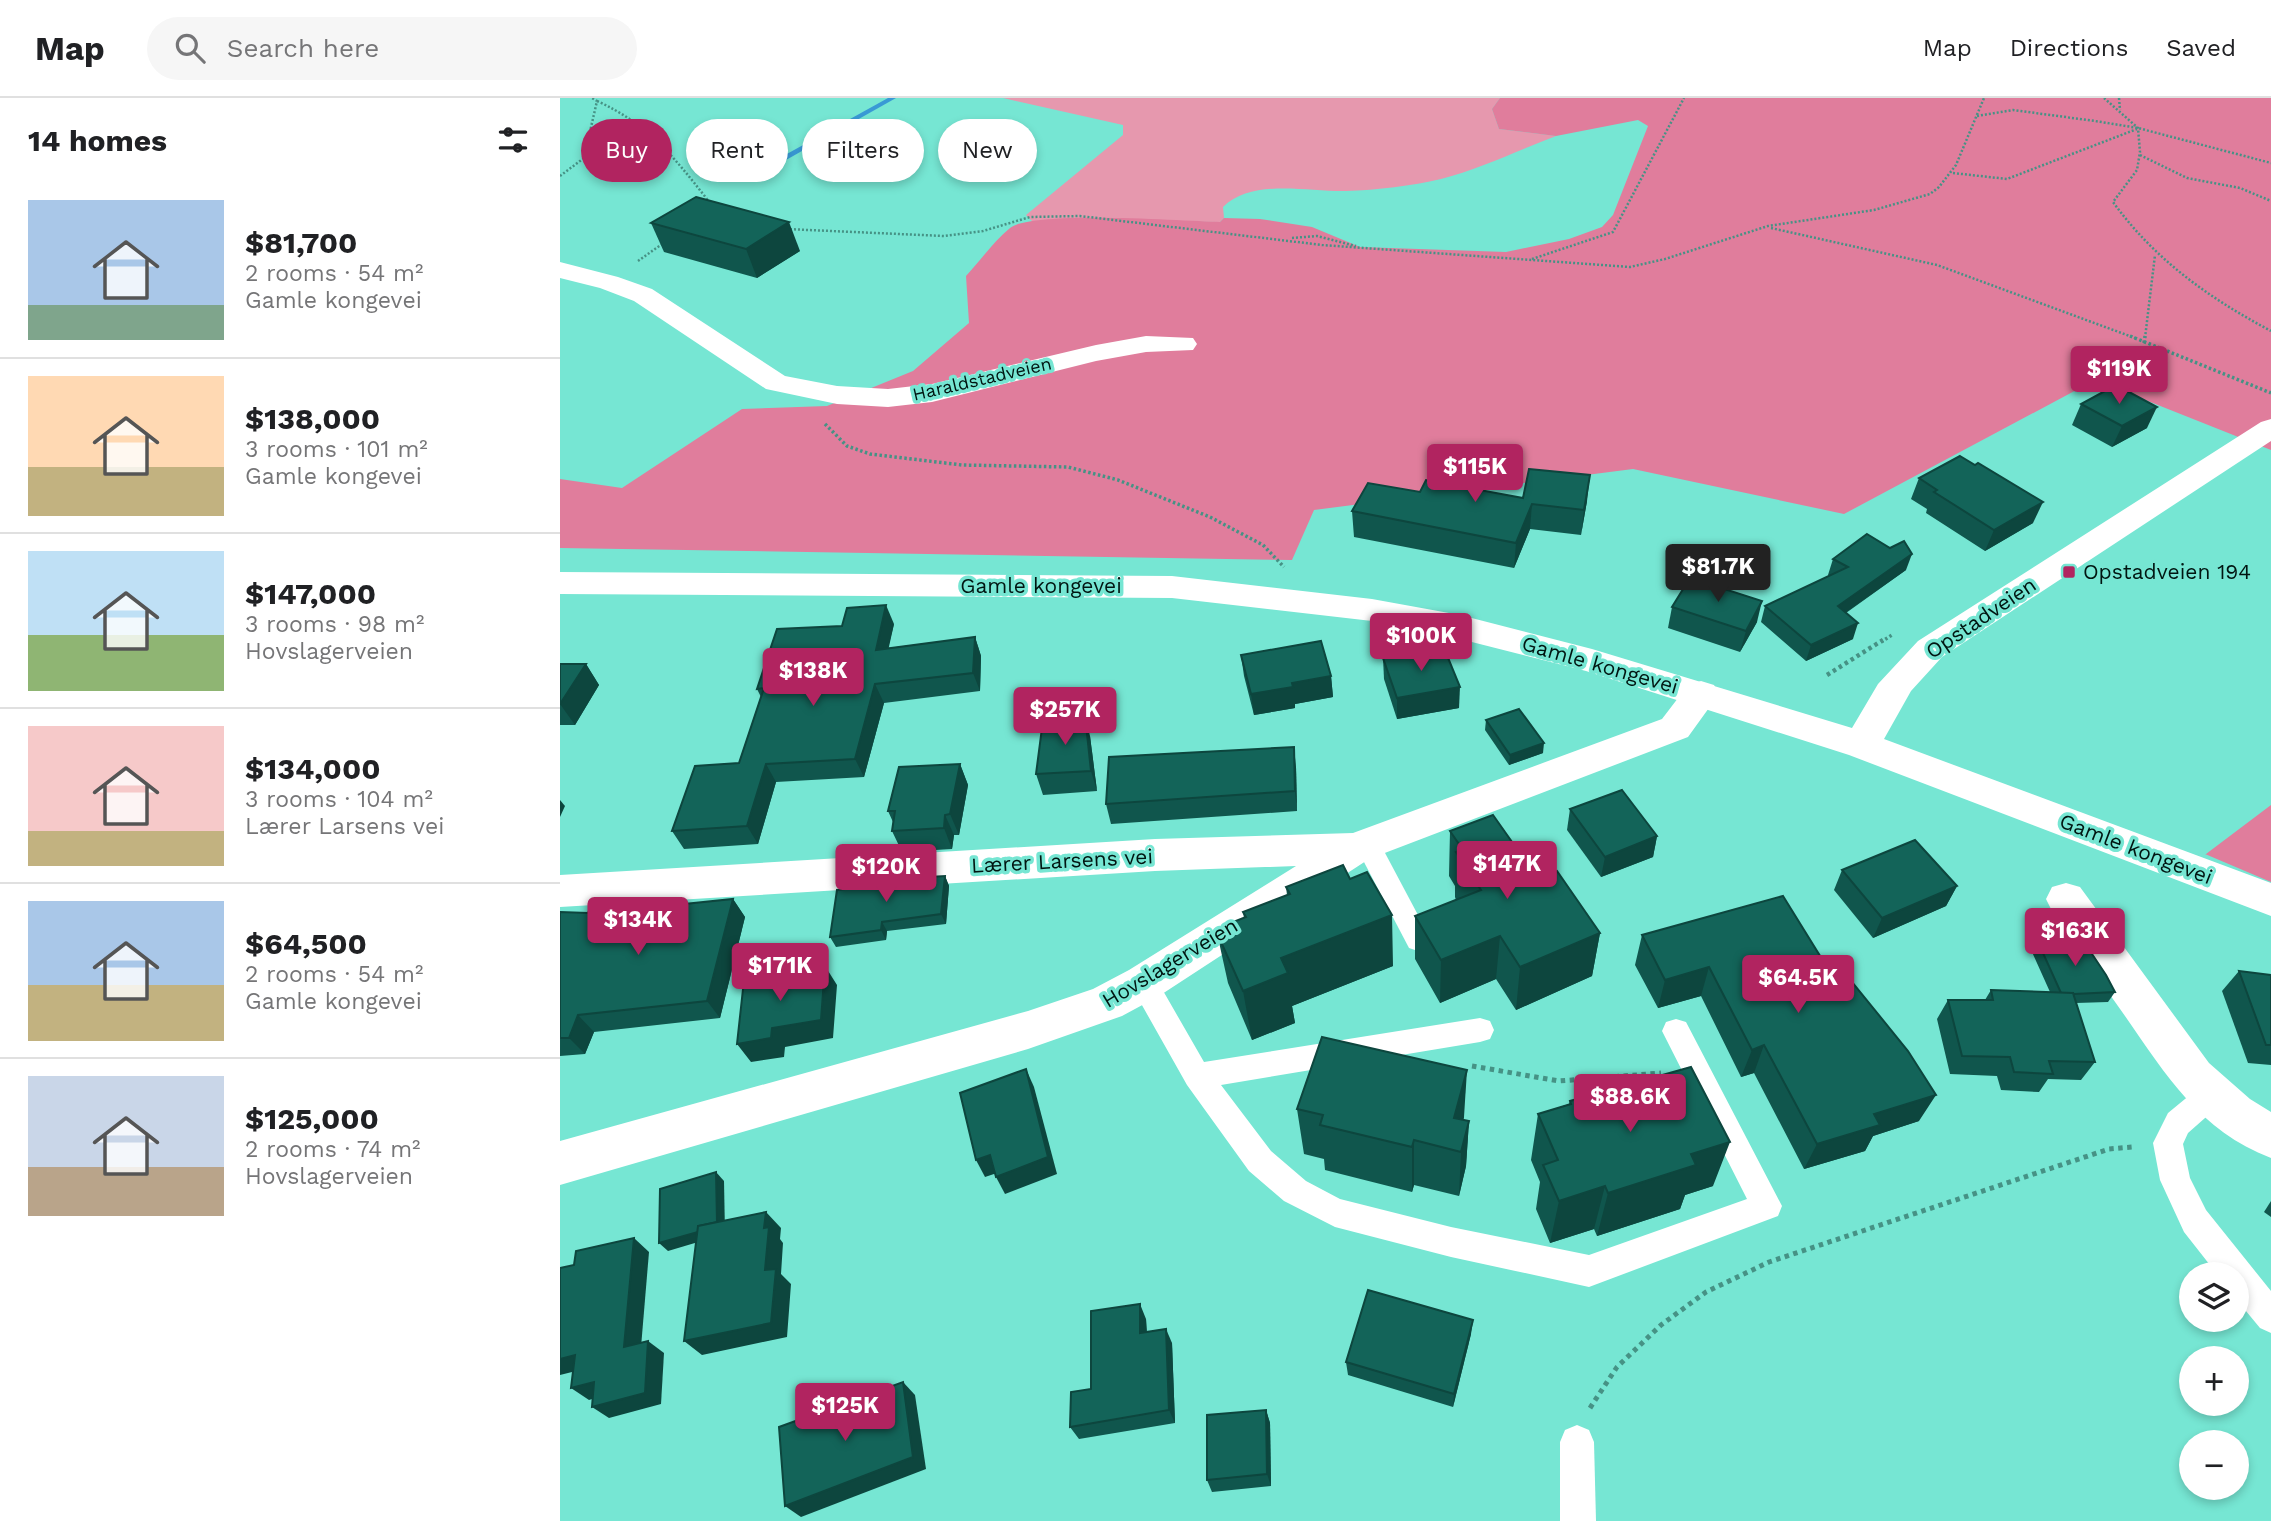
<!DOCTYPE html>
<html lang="en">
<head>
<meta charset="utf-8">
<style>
	body { margin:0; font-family:"Work Sans",sans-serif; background:#f6f6f6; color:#202124; height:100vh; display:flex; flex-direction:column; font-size:26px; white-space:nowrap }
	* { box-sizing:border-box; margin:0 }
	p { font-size:23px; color:#757577 }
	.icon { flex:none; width:38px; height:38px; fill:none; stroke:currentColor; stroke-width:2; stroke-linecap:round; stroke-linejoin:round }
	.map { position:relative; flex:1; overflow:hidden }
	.drawer { display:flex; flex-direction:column; background:#fff; width:560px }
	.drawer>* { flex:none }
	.banner { position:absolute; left:21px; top:21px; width:665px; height:63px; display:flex; gap:14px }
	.buttons { position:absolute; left:1619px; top:1164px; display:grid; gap:14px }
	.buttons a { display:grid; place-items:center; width:70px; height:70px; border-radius:50%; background:#fff; box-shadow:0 4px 10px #0003; font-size:35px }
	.price { position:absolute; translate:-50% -60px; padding:0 16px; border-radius:7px; background:#b12460; color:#fff; font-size:23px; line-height:46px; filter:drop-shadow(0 2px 4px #0008) }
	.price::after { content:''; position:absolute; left:50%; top:42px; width:21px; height:16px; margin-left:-10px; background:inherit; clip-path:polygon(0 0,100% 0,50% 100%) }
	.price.selected { background:#222; color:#fff }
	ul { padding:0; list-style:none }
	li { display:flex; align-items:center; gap:21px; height:175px; padding:0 28px }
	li+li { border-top:2px solid #e0e0e0 }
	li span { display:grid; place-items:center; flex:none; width:196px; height:140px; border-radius:0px; color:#555 }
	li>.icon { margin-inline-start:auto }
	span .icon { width:84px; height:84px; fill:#fffc; stroke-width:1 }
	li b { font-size:30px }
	h2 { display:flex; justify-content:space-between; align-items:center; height:84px; padding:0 28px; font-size:30px }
	.pill { padding:0 24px; border-radius:32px; background:#fff; box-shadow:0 4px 10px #0003; font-size:24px; line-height:63px }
	.pill.selected { background:#b12460; color:#fff }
	header { display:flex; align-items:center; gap:42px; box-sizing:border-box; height:98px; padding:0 35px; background:#fff; border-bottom:2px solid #e0e0e0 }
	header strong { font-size:33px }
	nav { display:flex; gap:38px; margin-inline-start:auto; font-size:24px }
	.search { width:490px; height:63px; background:#f6f6f6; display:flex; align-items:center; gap:18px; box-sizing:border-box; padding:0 24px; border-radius:38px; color:#757577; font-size:26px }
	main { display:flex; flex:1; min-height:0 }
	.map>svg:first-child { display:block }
</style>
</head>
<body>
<header>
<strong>Map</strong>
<div class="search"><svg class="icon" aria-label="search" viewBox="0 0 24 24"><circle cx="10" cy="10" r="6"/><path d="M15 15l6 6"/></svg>Search here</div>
<nav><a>Map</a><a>Directions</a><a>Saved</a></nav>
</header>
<main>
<section class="drawer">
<h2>14 homes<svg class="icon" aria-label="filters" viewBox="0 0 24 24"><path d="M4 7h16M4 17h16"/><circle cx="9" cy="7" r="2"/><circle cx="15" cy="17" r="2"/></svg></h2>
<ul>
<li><span style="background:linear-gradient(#a9c7e8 75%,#7fa58c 0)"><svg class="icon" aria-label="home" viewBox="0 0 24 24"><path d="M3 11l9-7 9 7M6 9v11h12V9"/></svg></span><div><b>$81,700</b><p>2 rooms · 54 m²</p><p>Gamle kongevei</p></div></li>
<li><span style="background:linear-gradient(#ffd9b3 65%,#c2b280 0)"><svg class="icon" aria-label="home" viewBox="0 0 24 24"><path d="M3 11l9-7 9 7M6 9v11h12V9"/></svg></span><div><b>$138,000</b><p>3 rooms · 101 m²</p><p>Gamle kongevei</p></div></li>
<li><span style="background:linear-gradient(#bfe0f5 60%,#8fb573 0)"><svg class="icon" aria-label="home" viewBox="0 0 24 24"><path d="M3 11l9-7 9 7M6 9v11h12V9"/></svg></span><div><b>$147,000</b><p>3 rooms · 98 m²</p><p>Hovslagerveien</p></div></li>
<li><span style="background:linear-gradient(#f6c9c9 75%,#c2b280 0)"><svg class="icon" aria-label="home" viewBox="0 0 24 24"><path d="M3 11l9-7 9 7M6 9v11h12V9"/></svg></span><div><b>$134,000</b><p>3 rooms · 104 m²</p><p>Lærer Larsens vei</p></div></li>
<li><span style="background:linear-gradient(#a9c7e8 60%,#c2b280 0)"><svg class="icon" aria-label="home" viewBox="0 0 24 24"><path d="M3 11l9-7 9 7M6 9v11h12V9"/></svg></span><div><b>$64,500</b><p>2 rooms · 54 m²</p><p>Gamle kongevei</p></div></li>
<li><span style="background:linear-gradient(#c9d6e8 65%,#b9a48a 0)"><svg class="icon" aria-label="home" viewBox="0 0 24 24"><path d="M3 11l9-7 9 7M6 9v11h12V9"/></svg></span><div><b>$125,000</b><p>2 rooms · 74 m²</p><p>Hovslagerveien</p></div></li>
</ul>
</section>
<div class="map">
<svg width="1711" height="1423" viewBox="0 0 1711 1423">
	<rect width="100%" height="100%" fill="#76e6d3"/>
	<path fill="#e698ae" d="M 443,0 L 940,0 L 932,11 L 939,31 L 996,38 C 959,52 920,71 881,81 C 851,88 818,92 786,93 C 748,94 693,80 663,109 L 664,120 L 660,124 L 472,123 L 466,117 L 563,37 L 563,27 Z"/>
	<g fill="#e07d9c">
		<path d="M 940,0 L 1711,0 L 1711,352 L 1535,282 L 1284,416 L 1073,371 L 754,412 L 732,462 L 0,450 L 0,381 L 62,390 L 182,311 L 267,308 L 353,273 L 409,225 L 406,178 C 420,163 434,143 450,130 C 473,112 623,123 660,124 L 664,120 L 700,121 L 752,129 L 800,149 L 946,154 L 1009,141 L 1042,129 L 1053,117 L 1088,28 L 1078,22 L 996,38 L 939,31 L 932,11 Z"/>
		<polygon points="1711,707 1711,784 1645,756 1646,756"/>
	</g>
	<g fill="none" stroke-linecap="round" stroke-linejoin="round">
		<polygon fill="#3999d5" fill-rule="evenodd" points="328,0 336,0 194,80 187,78"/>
		<g stroke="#469285" stroke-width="2.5" stroke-dasharray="2 2" stroke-linecap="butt">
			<path d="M 1544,0 L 1578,30 L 1580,54 L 1577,72 L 1553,104 C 1595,162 1649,200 1711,233"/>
			<polyline points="1559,0 1560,12"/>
			<path d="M 37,3 C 88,26 113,58 147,101 L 147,107"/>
			<polyline points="1417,18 1453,12 1535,23 1578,30 1711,65"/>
			<polyline points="1580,57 1627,80 1680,90 1711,103"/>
			<polyline points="1393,75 1447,81 1577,31"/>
			<polyline points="0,78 24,60 37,3 32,0"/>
			<polyline points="1211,130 1377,167 1575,240"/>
			<polyline points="226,131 384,138 423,133 470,119 520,118 762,147 1070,169 1105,161 1208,128 1314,112 1370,96 1379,89 1396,67 1424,0"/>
			<polyline points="732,140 757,138 796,148"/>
			<polyline points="972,161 1053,134 1124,0"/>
			<polyline points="78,163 105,144"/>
			<polyline points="1585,240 1595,157"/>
		</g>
		<g stroke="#469285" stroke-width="3.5" stroke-dasharray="2.5 2.5" stroke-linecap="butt">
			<polyline points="1570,238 1711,295"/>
			<polyline points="1584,245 1585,238"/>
			<polyline points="265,326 287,348 310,356 402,367 508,369 558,382 650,419 703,447 724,469"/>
			<polyline points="1321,544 1332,537"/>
		</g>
		<polyline stroke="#469285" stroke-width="4.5" stroke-dasharray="3.5 3.5" stroke-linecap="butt" points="1267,577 1323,542"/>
		<g stroke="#469285" stroke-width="5" stroke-dasharray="4.5 4.5" stroke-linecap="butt">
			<polyline points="912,968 999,983 1101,975"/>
			<polyline points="1030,1310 1057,1269 1101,1227 1146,1194 1209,1164 1549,1051 1573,1049"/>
		</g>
		<g fill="#fff" fill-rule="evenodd">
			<polygon points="807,735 816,738 867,834 871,842 867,850 858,853 849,850 794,745 798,738"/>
			<polygon points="584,873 594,877 644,964 920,920 930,923 934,932 930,941 920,944 661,987 711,1053 746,1083 780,1101 891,1129 1029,1157 1187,1101 1102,933 1106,924 1116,921 1126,924 1222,1108 1218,1118 1029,1189 891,1159 775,1129 724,1103 689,1073 627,987 574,893 570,885 574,877"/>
			<polygon points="1652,983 1662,987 1666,996 1662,1005 1628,1035 1623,1046 1630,1080 1646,1112 1711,1193 1711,1235 1700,1230 1676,1201 1676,1176 1657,1176 1624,1134 1600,1082 1593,1045 1608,1015 1642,987"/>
			<polygon points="1017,1327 1029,1332 1034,1344 1036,1423 1000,1423 1000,1344 1005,1332"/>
		</g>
		<g fill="#fff" fill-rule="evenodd">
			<polygon points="0,164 58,179 92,191 225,278 277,288 328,291 372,286 536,247 586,238 633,240 637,246 633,252 586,254 536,263 372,304 328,309 277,306 206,291 74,203 40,190 0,180"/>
			<polygon points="1141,583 1154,587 1159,596 1128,639 809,761 599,898 562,918 468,951 0,1087 0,1043 468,913 533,891 569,872 736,768 595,773 0,809 0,777 595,741 793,735 1102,621 1128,587"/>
			<path d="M 1506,785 L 1520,789 L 1649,965 L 1690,1001 L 1711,1014 L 1711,1060 C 1640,1033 1606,977 1565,918 C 1540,883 1516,848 1492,813 L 1486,801 L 1492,789 Z"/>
		</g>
		<polygon fill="#fff" fill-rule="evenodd" points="1711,321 1711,343 1382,559 1351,593 1324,641 1711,785 1711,818 1289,657 1026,573 900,541 812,523 612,500 0,496 0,474 612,478 812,501 900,517 1032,551 1292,630 1318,586 1358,543 1701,324"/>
	</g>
	<g fill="#10564d">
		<polygon points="91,125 240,153 197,180 104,154"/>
		<polygon points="1521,306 1587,330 1552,349 1512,327"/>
		<polygon points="1359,380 1473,425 1425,453 1366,415 1367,411 1351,401"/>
		<polygon points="860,394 1027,403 1021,437 970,431 954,470 794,439 792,413"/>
		<polygon points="1273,461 1346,472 1286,515 1293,541 1246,563 1201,524 1205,508 1269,478 1268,477"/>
		<polygon points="1112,509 1197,524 1180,554 1108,530"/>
		<polygon points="334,526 328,550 415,539 421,558 420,593 324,605 304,679 216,684 198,746 124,751 112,733 179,665 201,599 197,591"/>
		<polygon points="681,557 771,578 773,599 735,606 735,610 694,617 684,578"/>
		<polygon points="823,560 899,610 837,621 824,581"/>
		<polygon points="0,566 26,566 39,587 15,627 0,627"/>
		<polygon points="926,622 983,655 949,667 925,632"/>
		<polygon points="530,638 537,693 483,697 476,676"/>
		<polygon points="400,666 408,687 399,737 394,737 392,751 342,754 332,733 333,724 328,713"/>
		<polygon points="736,669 737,713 551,726 546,706"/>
		<polygon points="1010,711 1097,738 1093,759 1041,779 1007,732"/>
		<polygon points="890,733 957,751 988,777 1040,835 1032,878 956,912 936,881 880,905 855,861 855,818 896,802 895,799 895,788 889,778"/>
		<polygon points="1282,772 1397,788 1386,808 1313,840 1274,792"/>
		<polygon points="385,778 389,788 386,826 327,833 326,842 276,849 270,839"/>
		<polygon points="726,789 833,868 732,908 735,925 692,942 668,885 657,835 674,829 673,824 684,820 683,814 727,797"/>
		<polygon points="1223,798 1359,1023 1313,1038 1305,1053 1244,1071 1194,975 1181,979 1141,898 1098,910 1075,867 1082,837"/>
		<polygon points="173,801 185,819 160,920 34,934 25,956 0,958 0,814 28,815 114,810"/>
		<polygon points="1478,844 1555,894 1548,904 1516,905 1535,964 1521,982 1488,981 1479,994 1441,992 1437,978 1390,976 1377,921 1388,902 1425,902 1431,892 1490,894 1472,854"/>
		<polygon points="1679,873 1711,877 1711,967 1688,965 1662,893"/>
		<polygon points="1010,1003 1153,1088 1125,1097 1120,1111 1037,1138 1034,1131 990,1145 976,1111 980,1084 971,1062 978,1016 1009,1006"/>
		<polygon points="737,1011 904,1019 903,1022 909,1023 906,1068 899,1098 854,1087 852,1094 765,1072 764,1061 744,1056"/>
		<polygon points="1711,1103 1711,1119 1704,1114"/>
		<polygon points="586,1221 587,1234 612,1245 615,1325 519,1341 510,1329 531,1291"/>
		<polygon points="911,1236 893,1309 788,1277 786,1264"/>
		<polygon points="706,1312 710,1325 711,1388 652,1394 647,1382"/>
	</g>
	<g fill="#0d463e">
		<polygon points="229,124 240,153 197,180 186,151"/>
		<polygon points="1597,309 1587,330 1552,349 1562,328"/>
		<polygon points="1030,377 1027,403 1021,437 1024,412"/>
		<polygon points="1483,404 1473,425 1425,453 1434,432"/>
		<polygon points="972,406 970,431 954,470 956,445"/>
		<polygon points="1352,456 1346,472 1272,524 1278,508"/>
		<polygon points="1202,503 1197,524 1180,554 1186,533"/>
		<polygon points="326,507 334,526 324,571 316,552"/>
		<polygon points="1298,525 1293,541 1246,563 1251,547"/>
		<polygon points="415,539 421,558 420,593 413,575"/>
		<polygon points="26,566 39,587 15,627 0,606"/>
		<polygon points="771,578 773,599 735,606 735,610 694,617 691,596 732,585"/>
		<polygon points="315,586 324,605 304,679 295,661"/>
		<polygon points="900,589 899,610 837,621 837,600"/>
		<polygon points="525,617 530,638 537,693 531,673"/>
		<polygon points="984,645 983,655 949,667 950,657"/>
		<polygon points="734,649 736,669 737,713 735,693"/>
		<polygon points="206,666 216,684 198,746 187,728"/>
		<polygon points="400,666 408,687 399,737 390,716"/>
		<polygon points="0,702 5,708 0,719"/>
		<polygon points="385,717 394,737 392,751 384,730"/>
		<polygon points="1097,738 1093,759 1041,779 1045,759"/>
		<polygon points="385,778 389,788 386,826 381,816"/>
		<polygon points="1397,788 1386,808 1313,840 1322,820"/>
		<polygon points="173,801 185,819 160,920 147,903"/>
		<polygon points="832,817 833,868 732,908 735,925 692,942 683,893 721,860"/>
		<polygon points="322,824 327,833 326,842 321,832"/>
		<polygon points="1040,835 1032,878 956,912 960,869"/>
		<polygon points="940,838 936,881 880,905 881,862"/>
		<polygon points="265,868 277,887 273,940 225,949 224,959 191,964 177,946 212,930"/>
		<polygon points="1149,869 1141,898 1098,910 1105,882"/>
		<polygon points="18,917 34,934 25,956 9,940"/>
		<polygon points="1204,947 1194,975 1181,979 1192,952"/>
		<polygon points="466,971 474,989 497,1076 445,1096 436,1079"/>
		<polygon points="907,972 904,1019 895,1053 894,1020"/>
		<polygon points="1376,997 1359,1023 1313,1038 1305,1053 1244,1071 1257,1046 1314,1016"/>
		<polygon points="909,1023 906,1068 899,1098 901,1054"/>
		<polygon points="854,1042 854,1087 852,1094 852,1049"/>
		<polygon points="1170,1044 1153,1088 1125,1097 1120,1111 1037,1138 1048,1095 1131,1056"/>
		<polygon points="430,1057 440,1074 425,1079 416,1062"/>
		<polygon points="156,1074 164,1083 165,1136 108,1153 99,1145"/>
		<polygon points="1045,1088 1034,1131 990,1145 999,1103"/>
		<polygon points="206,1114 221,1130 220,1141 223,1145 221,1176 231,1186 227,1239 142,1257 124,1243 205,1172 204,1130"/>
		<polygon points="74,1140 89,1154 80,1261 64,1249"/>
		<polygon points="580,1206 586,1221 587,1250 580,1235"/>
		<polygon points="913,1222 911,1236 893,1309 894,1296"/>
		<polygon points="606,1231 612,1245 615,1325 609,1312"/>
		<polygon points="88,1243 104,1255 101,1306 49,1320 32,1309"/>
		<polygon points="15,1257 32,1269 0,1277 0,1261"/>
		<polygon points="34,1284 51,1295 29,1302 11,1290"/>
		<polygon points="343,1284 355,1297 366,1371 241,1419 225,1408"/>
		<polygon points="706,1312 710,1325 711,1388 707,1376"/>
	</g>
	<g fill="#136459" stroke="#0d463e" stroke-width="2">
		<polygon points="136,99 229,124 186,151 91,125"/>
		<polygon points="1556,287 1597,309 1562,328 1521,306"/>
		<polygon points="1400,358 1415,367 1418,365 1483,404 1434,432 1374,394 1377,392 1359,380"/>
		<polygon points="969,371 1030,377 1024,412 972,406 956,445 792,413 808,385 860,394 866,382 963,400"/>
		<polygon points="1307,436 1330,450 1344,443 1352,456 1278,508 1298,525 1251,547 1205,508 1288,469 1273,461"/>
		<polygon points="1130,480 1202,503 1186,533 1112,509"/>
		<polygon points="326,507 316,552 415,539 413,575 315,586 295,661 206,666 187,728 112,733 135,668 179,665 204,590 197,591 217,531 282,528 287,510"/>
		<polygon points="761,543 771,578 732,585 733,589 691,596 681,557"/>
		<polygon points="884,550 900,589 837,600 823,560"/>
		<polygon points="0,566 26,566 0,606"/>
		<polygon points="959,611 984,645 950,657 926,622"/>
		<polygon points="525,617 531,673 476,676 482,630 496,629 497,619"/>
		<polygon points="734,649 735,693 546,706 549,659"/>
		<polygon points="400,666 390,716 385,717 384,730 332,733 335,713 328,713 339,669"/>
		<polygon points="1062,692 1097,738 1045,759 1010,711"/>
		<polygon points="933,717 957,751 967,747 988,777 997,773 1040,835 960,869 940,838 881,862 855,818 921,792 896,754 903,752 890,733"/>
		<polygon points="1355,742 1397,788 1322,820 1282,772"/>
		<polygon points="783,767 790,781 807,774 832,817 721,860 728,875 683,893 657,835 675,829 673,824 686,819 683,814 730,796 726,789"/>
		<polygon points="385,778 381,816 322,824 321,832 270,839 277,792 332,785 333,781"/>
		<polygon points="1223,798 1275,882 1288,879 1348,953 1376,997 1314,1016 1320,1027 1257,1046 1204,947 1192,952 1149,869 1105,882 1082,837"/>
		<polygon points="173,801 147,903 18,917 9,940 0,940 0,814 28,815 32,807 114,810 115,807"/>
		<polygon points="1522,841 1546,877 1555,894 1514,896 1513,895 1501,895 1478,844"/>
		<polygon points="265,868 261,922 212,930 211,940 177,946 184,882"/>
		<polygon points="1679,873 1711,877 1711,947 1706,947"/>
		<polygon points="1431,892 1513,895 1535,964 1489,963 1493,976 1454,974 1450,959 1402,958 1388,902 1433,902"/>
		<polygon points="762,939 907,972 894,1020 909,1023 901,1054 854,1042 852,1049 760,1027 763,1017 737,1011"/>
		<polygon points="1131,969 1170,1044 1131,1056 1136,1067 1048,1095 1045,1088 999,1103 983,1067 998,1062 978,1016 1011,1006 1010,1003"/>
		<polygon points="466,971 488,1059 436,1079 430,1057 416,1062 400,995"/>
		<polygon points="156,1074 157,1124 138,1128 138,1134 99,1145 100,1091"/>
		<polygon points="206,1114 204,1130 209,1129 205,1172 216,1171 211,1225 124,1243 138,1128"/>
		<polygon points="74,1140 64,1249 88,1243 85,1295 32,1309 34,1284 11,1290 15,1257 0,1261 0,1170 14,1167 16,1153"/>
		<polygon points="808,1192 913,1222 894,1296 786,1264"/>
		<polygon points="580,1206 580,1235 606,1231 609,1312 510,1329 511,1294 531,1291 531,1213"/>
		<polygon points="343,1284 353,1359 225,1408 219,1329"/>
		<polygon points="706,1312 707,1376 647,1382 647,1317"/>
	</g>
	<rect fill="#b12460" stroke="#76e6d3" stroke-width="2.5" x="1502" y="467" width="14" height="14" rx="3.5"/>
	<g text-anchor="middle" stroke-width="7" stroke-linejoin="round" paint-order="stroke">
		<g font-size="18" fill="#001511" stroke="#76e6d3">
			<text transform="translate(422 281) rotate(-13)" y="6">Haraldstadveien</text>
		</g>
		<g font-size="21" fill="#001511" stroke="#76e6d3" text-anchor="start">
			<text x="1523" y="481">Opstadveien 194</text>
		</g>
		<g font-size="21" fill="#001511" stroke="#76e6d3">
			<text x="481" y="495">Gamle kongevei</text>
			<text transform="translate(1421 520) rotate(-34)" y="7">Opstadveien</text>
			<text transform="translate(1040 567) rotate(16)" y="7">Gamle kongevei</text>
			<text transform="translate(1576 751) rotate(21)" y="7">Gamle kongevei</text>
			<text transform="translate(502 763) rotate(-3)" y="7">Lærer Larsens vei</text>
			<text transform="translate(610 865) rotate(-31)" y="7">Hovslagerveien</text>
		</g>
	</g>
</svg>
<div class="buttons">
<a><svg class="icon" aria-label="layers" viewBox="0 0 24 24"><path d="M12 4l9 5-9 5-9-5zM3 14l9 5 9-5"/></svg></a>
<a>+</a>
<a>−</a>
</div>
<b class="price" style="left:1559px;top:308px">$119K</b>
<b class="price" style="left:915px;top:406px">$115K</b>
<b class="price selected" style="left:1158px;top:506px">$81.7K</b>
<b class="price" style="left:861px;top:575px">$100K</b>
<b class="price" style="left:253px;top:610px">$138K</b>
<b class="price" style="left:505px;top:649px">$257K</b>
<b class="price" style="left:947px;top:803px">$147K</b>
<b class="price" style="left:326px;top:806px">$120K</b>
<b class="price" style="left:78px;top:859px">$134K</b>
<b class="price" style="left:1515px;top:870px">$163K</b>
<b class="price" style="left:220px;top:905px">$171K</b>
<b class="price" style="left:1238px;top:917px">$64.5K</b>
<b class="price" style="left:1070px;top:1036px">$88.6K</b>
<b class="price" style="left:285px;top:1345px">$125K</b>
<div class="banner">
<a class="pill selected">Buy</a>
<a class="pill">Rent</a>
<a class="pill">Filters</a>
<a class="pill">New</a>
</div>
</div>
</main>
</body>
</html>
